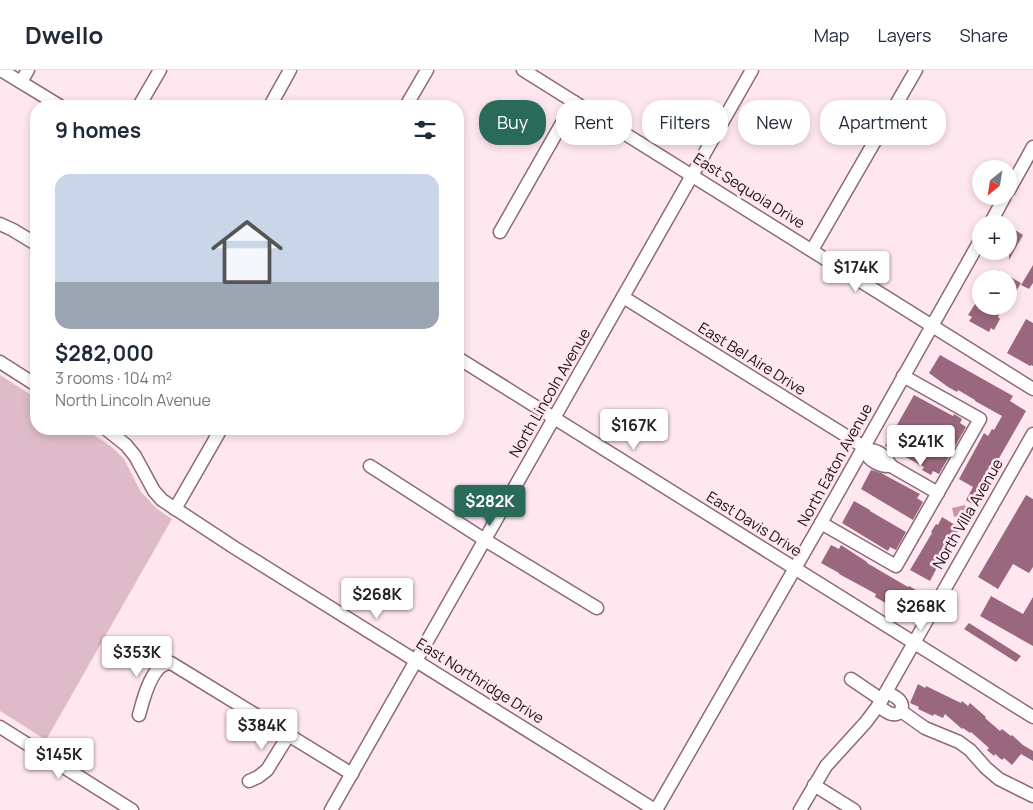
<!DOCTYPE html>
<html lang="en">
<head>
<meta charset="utf-8">
<style>
	body { margin:0; font-family:Manrope,sans-serif; background:#f2f2f3; color:#1f2937; height:100vh; display:flex; flex-direction:column; font-size:19px; white-space:nowrap }
	* { box-sizing:border-box; margin:0 }
	p { font-size:16px; color:#747a83 }
	.icon { flex:none; width:28px; height:28px; fill:none; stroke:currentColor; stroke-width:2; stroke-linecap:round; stroke-linejoin:round }
	.map { position:relative; flex:1; overflow:hidden }
	.sheet { position:absolute; left:30px; top:30px; width:434px; height:335px; display:flex; flex-direction:column; background:#fff; border-radius:20px; box-shadow:0 2px 8px #0003 }
	.sheet>* { flex:none }
	.hud { position:absolute; left:479px; top:30px; width:475px; height:45px; display:flex; gap:10px }
	.needle { width:32px; rotate:210deg }
	.buttons { position:absolute; left:972px; top:90px; display:grid; gap:10px }
	.buttons a { display:grid; place-items:center; width:45px; height:45px; border-radius:50%; background:#fff; box-shadow:0 2px 8px #0003; font-size:25px }
	.price { position:absolute; translate:-50% -42px; padding:0 11px; border-radius:5px; background:#fff; color:#222; font-size:16px; line-height:32px; filter:drop-shadow(0 1px 2px #0008) }
	.price::after { content:''; position:absolute; left:50%; top:30px; width:15px; height:11px; margin-left:-8px; background:inherit; clip-path:polygon(0 0,100% 0,50% 100%) }
	.price.on { background:#2a6a58; color:#fff }
	ul { padding:0; list-style:none }
	li { display:grid; align-content:center; gap:10px; height:265px; padding:0 25px }
	li span { display:grid; place-items:center; height:155px; border-radius:15px; color:#555 }
	li>.icon { margin-inline-start:auto }
	span .icon { width:90px; height:90px; fill:#fffc; stroke-width:1 }
	li b { font-size:21px }
	h2 { display:flex; justify-content:space-between; align-items:center; height:60px; padding:0 25px; font-size:21px }
	.chip { padding:0 18px; border-radius:20px; background:#fff; box-shadow:0 2px 8px #0003; font-size:18px; line-height:45px }
	.chip.on { background:#2a6a58; color:#fff }
	header { display:flex; align-items:center; gap:30px; box-sizing:border-box; height:70px; padding:0 25px; background:#fff; border-bottom:1px solid #e0e1e3 }
	header strong { font-size:24px }
	nav { display:flex; gap:28px; margin-inline-start:auto; font-size:18px }
	.map>svg:first-child { display:block }
</style>
</head>
<body>
<header>
<strong>Dwello</strong>
<nav><a>Map</a><a>Layers</a><a>Share</a></nav>
</header>
<div class="map">
<svg width="1033" height="740" viewBox="0 0 1033 740">
	<rect width="100%" height="100%" fill="#ffe7f0"/>
	<polygon fill="#dfbbc9" points="0,305 36,328 36,359 84,359 105,372 114,379 124,389 141,422 156,438 172,449 46,670 0,641"/>
	<polygon fill="#c993aa" points="965,435 968,443 954,447 952,438"/>
	<g fill="#9a687e">
		<polygon points="1012,158 1023,165 1009,190 1009,165"/>
		<polygon points="1033,195 1033,213 1029,219 1021,215"/>
		<polygon points="998,200 1021,213 1009,234 1009,209 993,209"/>
		<polygon points="975,234 978,236 987,236 1000,243 998,247 1000,249 994,260 991,258 989,262 969,251 972,247 968,245"/>
		<polygon points="1026,249 1033,253 1033,296 1031,295 1030,296 1007,283"/>
		<polygon points="940,285 1013,326 1010,331 1026,341 978,425 980,426 974,435 966,430 973,417 959,409 984,363 988,366 992,359 994,360 1002,346 975,331 975,330 958,320 957,322 948,317 929,303"/>
		<polygon points="914,325 953,346 954,344 962,349 960,353 966,357 939,404 933,401 931,405 922,400 924,397 885,376"/>
		<polygon points="871,400 881,403 920,424 917,428 923,432 913,450 861,419"/>
		<polygon points="1026,425 1033,429 1033,497 1029,503 1013,494 998,519 978,507"/>
		<polygon points="854,431 870,440 870,441 906,462 896,480 890,477 888,481 842,453"/>
		<polygon points="942,447 960,458 949,477 950,477 941,493 940,492 930,511 910,500 932,463 931,462 936,454 938,455"/>
		<polygon points="831,475 839,479 841,475 867,492 867,493 908,517 909,516 916,520 916,522 924,527 913,546 892,534 891,536 875,527 876,524 839,504 839,503 821,493"/>
		<polygon points="991,526 1023,544 1033,527 1033,576 980,546"/>
		<polygon points="969,553 1021,586 1016,592 964,559"/>
		<polygon points="918,614 925,618 926,616 961,633 962,631 968,636 970,633 986,647 985,648 1000,661 1002,659 1011,666 1012,665 1023,675 1033,681 1033,691 1021,684 1012,695 1004,688 1002,690 995,684 994,686 987,680 989,678 971,662 970,663 963,658 962,659 945,644 943,648 934,644 933,646 918,639 919,637 910,633"/>
	</g>
	<g fill="none" stroke-linecap="round" stroke-linejoin="round">
		<g stroke="#8c6a79" stroke-width="15">
			<g id="minor">
				<polyline points="1,0 60,36"/>
				<polyline points="523,0 1033,319"/>
				<polyline points="21,12 28,0"/>
				<polyline points="139,36 160,0"/>
				<polyline points="270,36 290,0"/>
				<polyline points="406,36 427,0"/>
				<polyline points="1009,120 1033,77"/>
				<polyline points="0,154 13,160 36,174"/>
				<polyline points="990,154 1005,126"/>
				<polyline points="500,162 574,32"/>
				<polyline points="812,180 916,0"/>
				<polyline points="623,227 864,377"/>
				<polyline points="458,288 1033,647"/>
				<polyline points="0,292 36,315"/>
				<polyline points="106,359 126,375 135,386 154,421 162,430 235,478 655,740"/>
				<path d="M 862,379 C 865,380 868,380 871,380 C 880,381 887,389 891,396"/>
				<path d="M 865,381 C 869,391 880,397 891,396 L 938,423"/>
				<polyline points="370,396 485,470 597,538"/>
				<polyline points="175,439 221,359"/>
				<polyline points="821,453 896,496 980,349 903,306"/>
				<polyline points="851,609 882,630"/>
				<path d="M 878,636 C 882,638 887,643 892,644 C 900,646 905,637 900,631 C 897,627 890,624 886,622"/>
				<polyline points="901,641 925,658 959,672 970,680 986,698 999,709 1033,726"/>
				<path d="M 139,645 C 143,630 152,592 171,593 L 352,704"/>
				<polyline points="0,657 132,740"/>
				<polyline points="249,711 258,707 267,700 288,666"/>
				<polyline points="814,715 854,740"/>
				<polyline points="331,740 752,0"/>
				<polyline points="656,740 821,453 981,169"/>
				<polyline points="800,740 826,696 866,652 878,636 1033,364"/>
			</g>
		</g>
		<use href="#minor" stroke="#fff" stroke-width="12"/>
	</g>
	<g text-anchor="middle" stroke-width="5" stroke-linejoin="round" paint-order="stroke">
		<g font-size="15" fill="#1c0f15" stroke="#ffe7f0">
			<text transform="translate(749 121) rotate(32)" y="5">East Sequoia Drive</text>
			<text transform="translate(752 289) rotate(32)" y="5">East Bel Aire Drive</text>
			<text transform="translate(550 323) rotate(-60)" y="5">North Lincoln Avenue</text>
			<text transform="translate(835 395) rotate(-61)" y="5">North Eaton Avenue</text>
			<text transform="translate(968 444) rotate(-60)" y="5">North Villa Avenue</text>
			<text transform="translate(754 454) rotate(32)" y="5">East Davis Drive</text>
			<text transform="translate(480 611) rotate(32)" y="5">East Northridge Drive</text>
		</g>
	</g>
</svg>
<div class="buttons">
<a><svg class="needle" viewBox="-14 -14 28 28"><path d="M0-13l5 13h-10z" fill="#e53935"/><path d="M0 13l5-13h-10z" fill="#747a83"/></svg></a>
<a>+</a>
<a>−</a>
</div>
<b class="price" style="left:856px;top:223px">$174K</b>
<b class="price" style="left:634px;top:381px">$167K</b>
<b class="price" style="left:921px;top:397px">$241K</b>
<b class="price on" style="left:490px;top:457px">$282K</b>
<b class="price" style="left:377px;top:550px">$268K</b>
<b class="price" style="left:921px;top:562px">$268K</b>
<b class="price" style="left:137px;top:608px">$353K</b>
<b class="price" style="left:262px;top:681px">$384K</b>
<b class="price" style="left:59px;top:710px">$145K</b>
<div class="hud">
<a class="chip on">Buy</a>
<a class="chip">Rent</a>
<a class="chip">Filters</a>
<a class="chip">New</a>
<a class="chip">Apartment</a>
</div>
<section class="sheet">
<h2>9 homes<svg class="icon" aria-label="filters" viewBox="0 0 24 24"><path d="M4 7h16M4 17h16"/><circle cx="9" cy="7" r="2"/><circle cx="15" cy="17" r="2"/></svg></h2>
<ul>
<li><span style="background:linear-gradient(#c9d6e8 70%,#9aa5b1 0)"><svg class="icon" aria-label="home" viewBox="0 0 24 24"><path d="M3 11l9-7 9 7M6 9v11h12V9"/></svg></span><div><b>$282,000</b><p>3 rooms · 104 m²</p><p>North Lincoln Avenue</p></div></li>
</ul>
</section>
</div>
</body>
</html>
